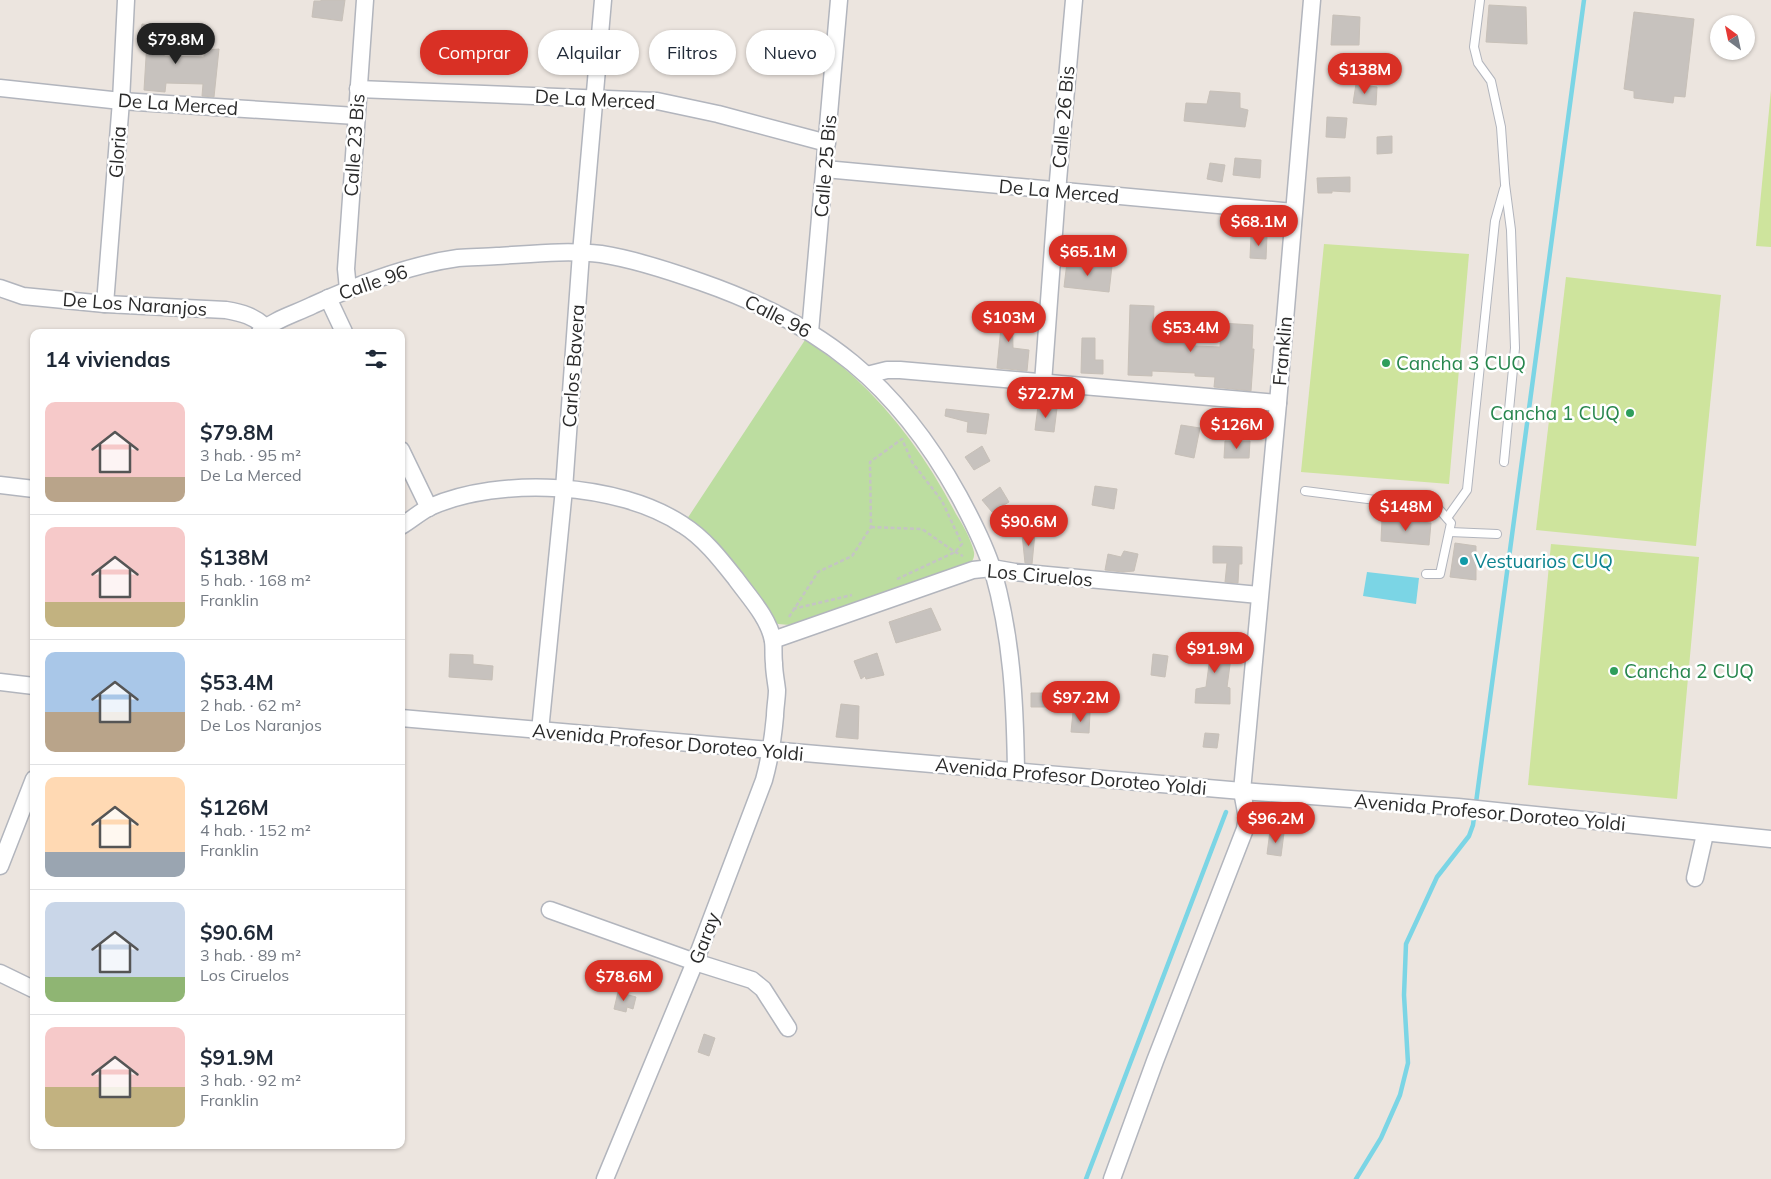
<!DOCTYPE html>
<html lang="es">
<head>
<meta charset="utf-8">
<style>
	body { margin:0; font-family:Mulish,sans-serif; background:#f6f6f7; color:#1f2937; height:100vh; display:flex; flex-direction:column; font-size:19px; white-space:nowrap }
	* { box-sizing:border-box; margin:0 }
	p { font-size:16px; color:#747a83 }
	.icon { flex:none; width:28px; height:28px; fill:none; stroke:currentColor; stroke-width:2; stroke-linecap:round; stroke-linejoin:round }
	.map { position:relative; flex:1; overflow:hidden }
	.sheet { position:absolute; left:30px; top:329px; width:375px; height:820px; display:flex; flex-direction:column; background:#fff; border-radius:10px; box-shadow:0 1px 4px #0004 }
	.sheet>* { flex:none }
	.top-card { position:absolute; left:420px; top:30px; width:475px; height:45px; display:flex; gap:10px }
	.needle { width:32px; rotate:327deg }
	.controls { position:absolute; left:1710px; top:15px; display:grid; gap:10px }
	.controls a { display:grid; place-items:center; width:45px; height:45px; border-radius:50%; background:#fff; box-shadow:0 1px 4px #0004; font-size:25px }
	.price { position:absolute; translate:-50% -42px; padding:0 11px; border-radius:18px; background:#d93025; color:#fff; font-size:16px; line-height:32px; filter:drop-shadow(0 1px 2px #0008) }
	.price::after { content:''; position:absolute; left:50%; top:30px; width:15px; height:11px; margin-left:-8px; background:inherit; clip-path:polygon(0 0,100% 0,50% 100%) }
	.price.current { background:#222; color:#fff }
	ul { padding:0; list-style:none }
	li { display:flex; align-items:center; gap:15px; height:125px; padding:0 15px }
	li+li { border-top:1px solid #e0e1e3 }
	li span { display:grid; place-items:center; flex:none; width:140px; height:100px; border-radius:10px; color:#555 }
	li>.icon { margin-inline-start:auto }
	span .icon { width:60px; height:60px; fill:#fffc; stroke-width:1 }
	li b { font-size:21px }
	h2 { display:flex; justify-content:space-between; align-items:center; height:60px; padding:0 15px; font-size:21px }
	.chip { padding:0 18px; border-radius:22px; background:#fff; box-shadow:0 1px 4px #0004; font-size:18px; line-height:45px }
	.chip.current { background:#d93025; color:#fff }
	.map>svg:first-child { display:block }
</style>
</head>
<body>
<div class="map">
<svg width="1771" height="1179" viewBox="0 0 1771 1179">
	<rect width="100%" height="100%" fill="#ece5df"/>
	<path fill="#bcdda0" d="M 805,340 C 822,351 839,363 854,377 C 896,416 930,463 956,514 C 963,525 971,539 974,552 C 975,559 971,563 967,568 L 790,625 L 778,624 L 772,620 L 687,519 Z"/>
	<g fill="#cee49d">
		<polygon points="1771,90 1771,247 1756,246"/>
		<polygon points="1324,244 1469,254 1449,484 1301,472"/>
		<polygon points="1566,277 1721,295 1696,546 1536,530"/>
		<polygon points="1551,544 1699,557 1677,799 1528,785"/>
	</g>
	<polygon fill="#7bd5e5" points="1367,572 1419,578 1416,604 1363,596"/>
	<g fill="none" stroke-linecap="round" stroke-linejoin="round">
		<g stroke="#7bd5e5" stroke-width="4.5">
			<polyline points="1086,1179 1226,812"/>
			<polyline points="1356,1179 1381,1138 1400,1095 1408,1063 1404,995 1406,944 1437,877 1469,836 1473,825 1584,0"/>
		</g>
	</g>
	<g fill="#c7c2be" stroke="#c7c0b8">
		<polygon points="321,0 345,0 342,21 312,17 314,1 321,1"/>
		<polygon points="1489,5 1526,7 1527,44 1486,42"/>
		<polygon points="1634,12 1694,19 1685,97 1674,96 1673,103 1634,98 1634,91 1624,89"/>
		<polygon points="1333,15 1360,17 1359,45 1331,45"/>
		<polygon points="142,24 167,27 164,56 204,57 204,50 219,49 214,97 202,96 203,84 166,83 165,92 144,90 147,41 140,41"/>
		<polygon points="1356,84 1377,87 1376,105 1353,103"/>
		<polygon points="1210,91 1240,93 1240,108 1248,110 1245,127 1184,121 1186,103 1207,104"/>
		<polygon points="1327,117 1347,118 1345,138 1326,137"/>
		<polygon points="1392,136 1392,153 1377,154 1377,137"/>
		<polygon points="1235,158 1261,160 1260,178 1233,175"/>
		<polygon points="1210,163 1225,165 1222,182 1207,179"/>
		<polygon points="1350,177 1350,192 1332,191 1332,193 1318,193 1317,178"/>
		<polygon points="1251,235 1267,236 1266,259 1250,258"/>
		<polygon points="1067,262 1112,266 1109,292 1064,287"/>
		<polygon points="1004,304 1012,304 1013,348 1029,350 1027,371 997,368 1001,327 995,328 995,313 1003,313"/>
		<polygon points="1130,305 1154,306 1153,334 1177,336 1176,342 1195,344 1195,346 1220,347 1221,323 1253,325 1252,349 1254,349 1251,391 1214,387 1215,377 1195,376 1195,373 1152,371 1152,376 1128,375"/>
		<polygon points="1082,338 1095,338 1095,360 1103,360 1103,374 1081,373"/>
		<polygon points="1038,406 1057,408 1054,432 1035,430"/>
		<polygon points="946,409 989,414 986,434 967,432 968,422 945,416"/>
		<polygon points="1181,425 1200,428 1194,458 1175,454"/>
		<polygon points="1225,441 1250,441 1249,458 1224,458"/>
		<polygon points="982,446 990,461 974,470 965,457"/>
		<polygon points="1095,486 1117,489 1114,509 1092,505"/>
		<polygon points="1000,487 1009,502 992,512 982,500"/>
		<polygon points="1382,519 1431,523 1429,545 1381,541"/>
		<polygon points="1035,533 1032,564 1025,563 1022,534"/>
		<polygon points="1455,543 1476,546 1476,580 1450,577"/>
		<polygon points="1213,546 1242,547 1242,564 1239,564 1238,583 1225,582 1227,563 1213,563"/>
		<polygon points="1124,551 1138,554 1134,571 1123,572 1105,570 1108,554 1121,557"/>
		<polygon points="931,608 941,630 896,643 889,622"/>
		<polygon points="1203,634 1215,636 1214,647 1232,650 1227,687 1230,688 1230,704 1195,703 1196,689 1206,687 1210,657 1200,656"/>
		<polygon points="877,653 884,675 866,679 865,676 861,679 854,661"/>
		<polygon points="450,654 473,655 473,664 493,666 492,680 449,677"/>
		<polygon points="1153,654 1168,656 1165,677 1151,675"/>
		<polygon points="1031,693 1050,693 1051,707 1031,707"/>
		<polygon points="841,704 859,706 858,739 836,737"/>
		<polygon points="1073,712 1090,713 1089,733 1071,732"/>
		<polygon points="1205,733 1219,734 1217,748 1203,747"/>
		<polygon points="1270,831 1284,833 1281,856 1267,854"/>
		<polygon points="618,992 636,997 633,1009 627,1007 626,1012 614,1009"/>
		<polygon points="704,1034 715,1038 709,1056 698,1052"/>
	</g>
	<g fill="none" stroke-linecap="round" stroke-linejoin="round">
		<g stroke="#b2b5bd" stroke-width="10">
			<g id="lane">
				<polyline points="1480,0 1474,47 1478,63 1491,81 1501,127 1505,184 1511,230 1515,348 1504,462"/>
				<polyline points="1305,491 1438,508 1451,523 1440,574 1426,574"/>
				<polyline points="1447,518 1467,490 1495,221 1504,189"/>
				<polyline points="1450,532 1497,534"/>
			</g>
		</g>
		<g stroke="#b2b5bd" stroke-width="19">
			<g id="street">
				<polyline points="0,88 121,101 356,116"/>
				<polyline points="358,89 657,101 718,114 827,143"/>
				<polyline points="825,169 1293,212"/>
				<path d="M 0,288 L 23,296 L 105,304 L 226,310 C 243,313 253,316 266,327"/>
				<polyline points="348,289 346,269 365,0"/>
				<polyline points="328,298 344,332"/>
				<polyline points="105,304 121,101 126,0"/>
				<path d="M 260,332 C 275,319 295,314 313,305 C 359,284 408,265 458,258 C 471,257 484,257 497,256 C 531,254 566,250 601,254 C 633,259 670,271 701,282 C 822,324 897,384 959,496 C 972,520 985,545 993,571 C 1012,638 1015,702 1016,771"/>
				<polyline points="810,332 839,0"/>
				<polyline points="867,375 887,370 900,370 1278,403"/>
				<polyline points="1043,383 1057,192 1074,0"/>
				<polyline points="401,450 429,508"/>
				<polyline points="0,485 34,489"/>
				<path d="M 401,526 C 411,520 420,512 430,507 C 500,476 619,482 683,525 C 704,538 721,560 736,579 C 749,597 769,618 773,641 C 774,648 773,656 774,663 C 774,672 776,681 777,690 C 777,698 775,708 775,716 C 773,739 770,758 764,780 L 695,962 L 605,1179"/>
				<polyline points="773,640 973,570 992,568 1015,572 1259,595"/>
				<polyline points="0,682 34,686"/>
				<polyline points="401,718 1242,791 1458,807 1771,839"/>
				<polyline points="540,731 564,489 581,253 603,0"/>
				<polyline points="0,866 34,779"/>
				<polyline points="1695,878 1705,834"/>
				<polyline points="550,910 695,962 752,980 763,989 788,1028"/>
				<polyline points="0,973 33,989"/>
				<polyline points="1112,1179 1155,1061 1245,829 1247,818 1242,791 1278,403 1312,0"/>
			</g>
		</g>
		<g stroke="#c4c4c4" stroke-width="2.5" stroke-dasharray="4 2.5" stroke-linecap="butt">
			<polyline points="871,527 922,529 955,552 963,556"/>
			<polyline points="793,609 852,595"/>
			<polyline points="789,617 818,572 852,556 871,527 870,462 902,439 912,462 942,501 962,544 955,552 895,580"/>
		</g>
		<use href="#lane" stroke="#fff" stroke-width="8"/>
		<use href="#street" stroke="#fff" stroke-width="16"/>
	</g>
	<g fill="#2e9e5b" stroke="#fff" stroke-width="2">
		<circle cx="1386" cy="363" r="5"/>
		<circle cx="1630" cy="413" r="5"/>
		<circle cx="1614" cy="671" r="5"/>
	</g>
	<circle fill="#0f9aa8" stroke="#fff" stroke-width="2" cx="1464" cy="561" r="5"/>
	<g text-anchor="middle" stroke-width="5" stroke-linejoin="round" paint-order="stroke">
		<g font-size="19" fill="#2b2b2b" stroke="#fff">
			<text transform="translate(595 99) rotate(3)" y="7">De La Merced</text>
			<text transform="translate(178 104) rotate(4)" y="7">De La Merced</text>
			<text transform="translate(1063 117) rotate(-85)" y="7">Calle 26 Bis</text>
			<text transform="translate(354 145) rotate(-86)" y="7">Calle 23 Bis</text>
			<text transform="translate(117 152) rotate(-86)" y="7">Gloria</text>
			<text transform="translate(825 166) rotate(-85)" y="7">Calle 25 Bis</text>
			<text transform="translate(1059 191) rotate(5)" y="7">De La Merced</text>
			<text transform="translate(373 282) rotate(-19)" y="7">Calle 96</text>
			<text transform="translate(135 304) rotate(4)" y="7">De Los Naranjos</text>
			<text transform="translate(778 316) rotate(27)" y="7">Calle 96</text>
			<text transform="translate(1282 351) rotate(-85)" y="7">Franklin</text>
			<text transform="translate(573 366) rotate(-86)" y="7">Carlos Bavera</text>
			<text transform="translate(1040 575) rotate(5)" y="7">Los Ciruelos</text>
			<text transform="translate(668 742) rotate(5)" y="7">Avenida Profesor Doroteo Yoldi</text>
			<text transform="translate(1071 776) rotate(5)" y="7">Avenida Profesor Doroteo Yoldi</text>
			<text transform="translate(1490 812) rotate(5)" y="7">Avenida Profesor Doroteo Yoldi</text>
			<text transform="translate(704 938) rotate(-69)" y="7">Garay</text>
		</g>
		<g font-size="19" fill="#27864d" stroke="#fff" text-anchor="start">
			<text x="1396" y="370">Cancha 3 CUQ</text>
			<text x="1620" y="420" text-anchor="end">Cancha 1 CUQ</text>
			<text x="1624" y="678">Cancha 2 CUQ</text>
		</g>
		<g font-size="19" fill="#0d838f" stroke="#fff" text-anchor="start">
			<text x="1474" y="568">Vestuarios CUQ</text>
		</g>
	</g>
</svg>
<div class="controls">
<a><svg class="needle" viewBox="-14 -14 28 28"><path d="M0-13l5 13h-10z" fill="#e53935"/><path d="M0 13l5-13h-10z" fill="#747a83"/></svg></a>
</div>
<b class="price current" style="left:176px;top:65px">$79.8M</b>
<b class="price" style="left:1365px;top:95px">$138M</b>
<b class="price" style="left:1259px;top:247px">$68.1M</b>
<b class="price" style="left:1088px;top:277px">$65.1M</b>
<b class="price" style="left:1009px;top:343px">$103M</b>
<b class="price" style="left:1191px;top:353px">$53.4M</b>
<b class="price" style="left:1046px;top:419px">$72.7M</b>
<b class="price" style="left:1237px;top:450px">$126M</b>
<b class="price" style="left:1406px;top:532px">$148M</b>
<b class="price" style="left:1029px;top:547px">$90.6M</b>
<b class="price" style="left:1215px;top:674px">$91.9M</b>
<b class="price" style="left:1081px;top:723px">$97.2M</b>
<b class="price" style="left:1276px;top:844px">$96.2M</b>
<b class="price" style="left:624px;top:1002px">$78.6M</b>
<div class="top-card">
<a class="chip current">Comprar</a>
<a class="chip">Alquilar</a>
<a class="chip">Filtros</a>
<a class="chip">Nuevo</a>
</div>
<section class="sheet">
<h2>14 viviendas<svg class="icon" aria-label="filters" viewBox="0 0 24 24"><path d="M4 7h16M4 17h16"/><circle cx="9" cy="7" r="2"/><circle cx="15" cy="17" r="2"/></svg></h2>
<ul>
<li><span style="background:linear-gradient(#f6c9c9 75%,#b9a48a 0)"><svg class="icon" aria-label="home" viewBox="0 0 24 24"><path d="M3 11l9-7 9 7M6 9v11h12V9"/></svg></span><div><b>$79.8M</b><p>3 hab. · 95 m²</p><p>De La Merced</p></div></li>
<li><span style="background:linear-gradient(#f6c9c9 75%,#c2b280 0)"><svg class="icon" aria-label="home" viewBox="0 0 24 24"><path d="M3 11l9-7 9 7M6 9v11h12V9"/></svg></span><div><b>$138M</b><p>5 hab. · 168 m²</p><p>Franklin</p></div></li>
<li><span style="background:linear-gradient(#a9c7e8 60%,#b9a48a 0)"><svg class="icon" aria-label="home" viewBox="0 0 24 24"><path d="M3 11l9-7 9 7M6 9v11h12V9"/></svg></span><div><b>$53.4M</b><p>2 hab. · 62 m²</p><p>De Los Naranjos</p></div></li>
<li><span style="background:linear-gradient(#ffd9b3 75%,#9aa5b1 0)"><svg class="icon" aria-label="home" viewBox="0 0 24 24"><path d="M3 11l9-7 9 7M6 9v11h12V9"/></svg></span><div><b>$126M</b><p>4 hab. · 152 m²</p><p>Franklin</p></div></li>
<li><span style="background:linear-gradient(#c9d6e8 75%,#8fb573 0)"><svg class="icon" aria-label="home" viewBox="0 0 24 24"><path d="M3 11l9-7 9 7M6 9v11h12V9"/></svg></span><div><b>$90.6M</b><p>3 hab. · 89 m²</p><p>Los Ciruelos</p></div></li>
<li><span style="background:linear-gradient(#f6c9c9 60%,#c2b280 0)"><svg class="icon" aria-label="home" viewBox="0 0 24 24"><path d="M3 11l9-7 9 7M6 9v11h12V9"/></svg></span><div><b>$91.9M</b><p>3 hab. · 92 m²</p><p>Franklin</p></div></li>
</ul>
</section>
</div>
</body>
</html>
